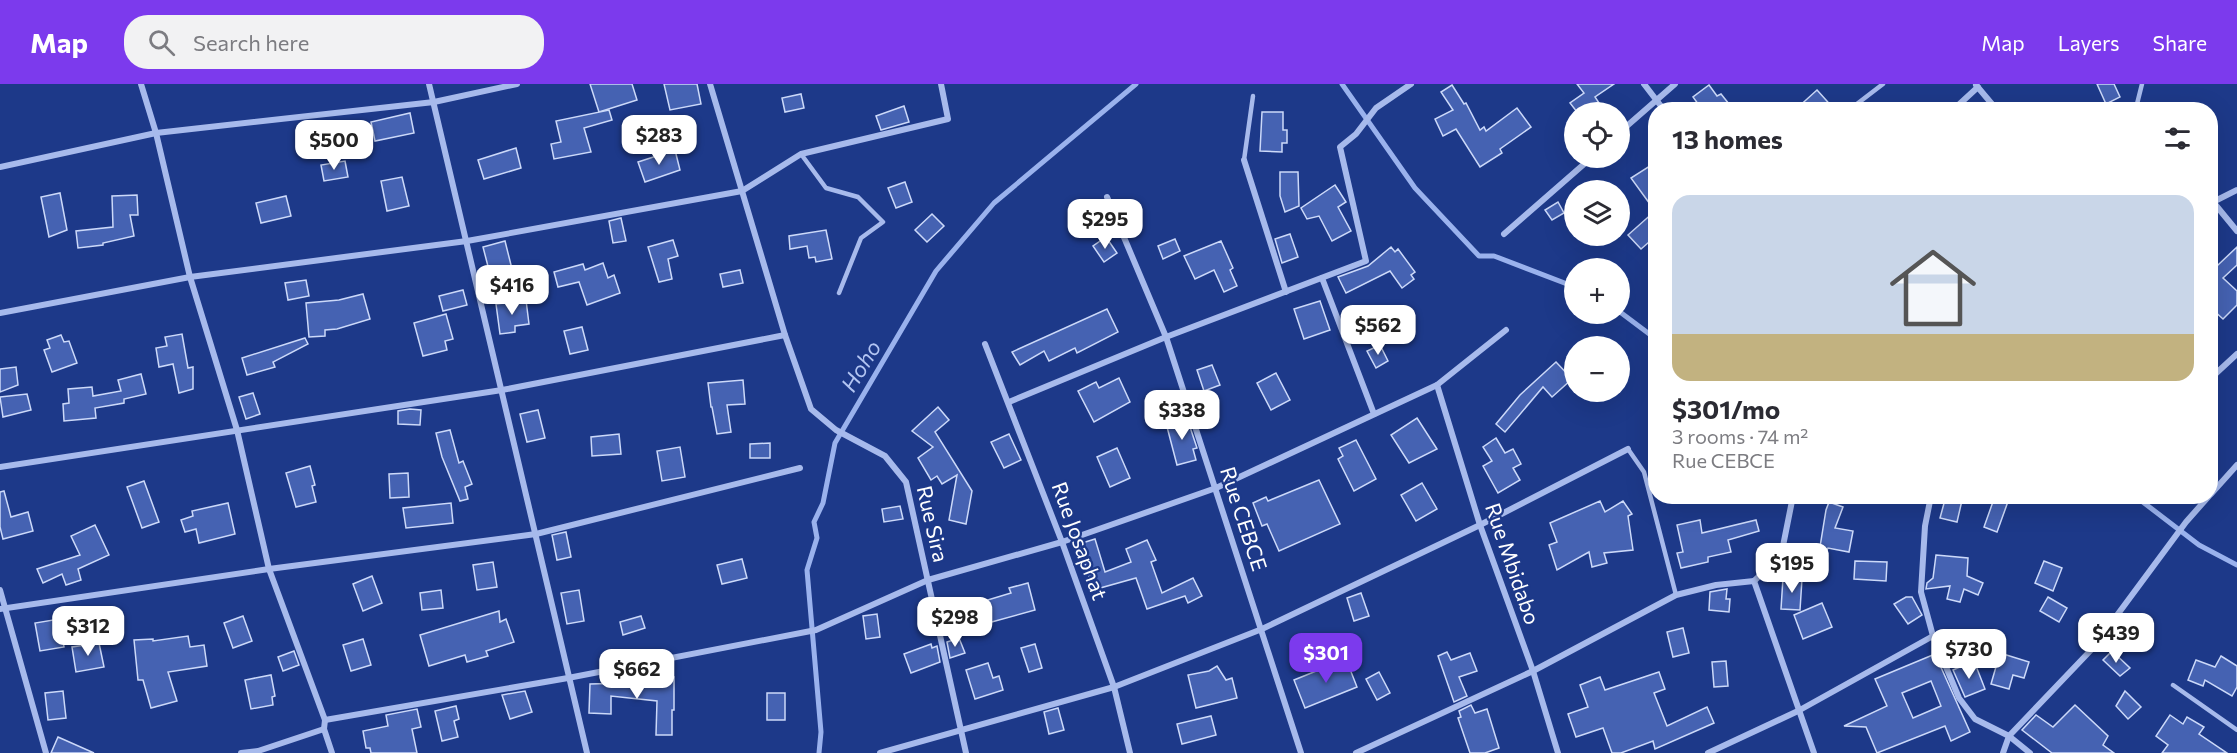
<!DOCTYPE html>
<html lang="en">
<head>
<meta charset="utf-8">
<style>
	body { margin:0; font-family:Commissioner,sans-serif; background:#f2f2f3; color:#2b2b33; height:100vh; display:flex; flex-direction:column; font-size:22px; white-space:nowrap }
	* { box-sizing:border-box; margin:0 }
	p { font-size:20px; color:#7c7c81 }
	.icon { flex:none; width:33px; height:33px; fill:none; stroke:currentColor; stroke-width:2; stroke-linecap:round; stroke-linejoin:round }
	.map { position:relative; flex:1; overflow:hidden }
	.panel { position:absolute; left:1648px; top:18px; width:570px; height:402px; display:flex; flex-direction:column; background:#fff; border-radius:24px; box-shadow:0 6px 24px #0002 }
	.panel>* { flex:none }
	.fabs { position:absolute; left:1564px; top:18px; display:grid; gap:12px }
	.fabs a { display:grid; place-items:center; width:66px; height:66px; border-radius:50%; background:#fff; box-shadow:0 6px 24px #0002; font-size:30px }
	.price { position:absolute; translate:-50% -51px; padding:0 14px; border-radius:12px; background:#fff; color:#222; font-size:20px; line-height:39px; filter:drop-shadow(0 2px 3px #0008) }
	.price::after { content:''; position:absolute; left:50%; top:36px; width:18px; height:14px; margin-left:-9px; background:inherit; clip-path:polygon(0 0,100% 0,50% 100%) }
	.price.current { background:#7c3aed; color:#fff }
	ul { padding:0; list-style:none }
	li { display:grid; align-content:center; gap:12px; height:318px; padding:0 24px }
	li span { display:grid; place-items:center; height:186px; border-radius:18px; color:#555 }
	li>.icon { margin-inline-start:auto }
	span .icon { width:108px; height:108px; fill:#fffc; stroke-width:1 }
	li b { font-size:26px }
	h2 { display:flex; justify-content:space-between; align-items:center; height:72px; padding:0 24px; font-size:26px }
	header { display:flex; align-items:center; gap:36px; box-sizing:border-box; height:84px; padding:0 30px; background:#7c3aed; color:#fff }
	header strong { font-size:28px }
	nav { display:flex; gap:33px; margin-inline-start:auto; font-size:21px }
	.search { width:420px; height:54px; background:#f2f2f3; display:flex; align-items:center; gap:15px; box-sizing:border-box; padding:0 21px; border-radius:24px; color:#7c7c81; font-size:22px }
	.map>svg:first-child { display:block }
</style>
</head>
<body>
<header>
<strong>Map</strong>
<div class="search"><svg class="icon" aria-label="search" viewBox="0 0 24 24"><circle cx="10" cy="10" r="6"/><path d="M15 15l6 6"/></svg>Search here</div>
<nav><a>Map</a><a>Layers</a><a>Share</a></nav>
</header>
<div class="map">
<svg width="2237" height="669" viewBox="0 0 2237 669">
	<rect width="100%" height="100%" fill="#1d3989"/>
	<g fill="none" stroke-linecap="round" stroke-linejoin="round">
		<g stroke="#9ab2ed" stroke-width="5">
			<polyline points="1342,0 1415,104 1479,172 1494,172 1575,203"/>
			<polyline points="1620,228 1656,255"/>
			<polyline points="2135,412 2199,461 2237,481"/>
			<polyline points="819,669 821,648 807,486 817,454 814,438 823,419 835,359 936,187 994,119 1136,0"/>
		</g>
	</g>
	<g fill="#4562b2" stroke="#ccd9f9" stroke-width="1.5" fill-rule="evenodd">
		<polygon points="590,0 632,0 637,16 599,28"/>
		<polygon points="664,0 697,0 701,20 670,26"/>
		<polygon points="1577,0 1614,0 1595,13 1605,28 1577,28 1570,19 1584,9"/>
		<polygon points="2097,0 2114,0 2120,13 2106,20"/>
		<polygon points="1452,1 1464,20 1466,19 1480,46 1484,43 1486,47 1517,24 1531,43 1500,65 1502,69 1480,83 1456,45 1443,52 1435,35 1453,26 1441,8"/>
		<polygon points="1709,1 1717,12 1721,10 1729,20 1726,23 1728,26 1699,26 1701,24 1693,13"/>
		<polygon points="1817,6 1835,26 1795,26"/>
		<polygon points="801,10 804,24 785,28 782,14"/>
		<polygon points="904,22 909,38 881,46 876,32"/>
		<polygon points="609,26 612,36 584,44 591,68 554,75 551,60 561,58 556,37"/>
		<polygon points="1262,28 1283,28 1283,46 1287,46 1287,59 1282,59 1282,68 1260,67"/>
		<polygon points="410,29 414,49 375,57 371,38"/>
		<polygon points="516,64 521,84 484,95 478,76"/>
		<polygon points="675,66 680,86 645,98 638,78"/>
		<polygon points="345,77 348,93 324,97 321,81"/>
		<polygon points="1656,78 1656,152 1641,165 1628,151 1655,127 1631,94"/>
		<polygon points="1280,88 1298,88 1299,122 1285,128 1280,112"/>
		<polygon points="402,93 409,122 387,127 381,97"/>
		<polygon points="905,98 912,118 896,124 888,104"/>
		<polygon points="1335,101 1346,118 1338,123 1351,147 1332,157 1319,132 1307,135 1301,124"/>
		<polygon points="60,109 67,146 49,153 41,113"/>
		<polygon points="137,111 138,131 130,131 134,152 103,159 103,161 78,164 76,147 113,143 112,112"/>
		<polygon points="286,112 291,132 261,139 256,119"/>
		<polygon points="1558,118 1564,129 1552,136 1545,126"/>
		<polygon points="932,130 944,142 927,158 915,146"/>
		<polygon points="621,134 626,157 613,159 609,137"/>
		<polygon points="826,146 832,175 816,178 815,173 809,174 807,162 790,165 789,152"/>
		<polygon points="1290,150 1298,173 1282,179 1275,155"/>
		<polygon points="1106,153 1117,169 1104,178 1093,162"/>
		<polygon points="1175,155 1180,167 1163,175 1158,162"/>
		<polygon points="673,156 678,172 668,175 672,195 659,198 648,163"/>
		<polygon points="505,157 512,185 490,190 483,163"/>
		<polygon points="1221,157 1233,184 1230,186 1237,202 1224,208 1214,186 1195,195 1184,172"/>
		<polygon points="1391,163 1395,168 1398,165 1415,188 1411,191 1414,195 1402,204 1390,187 1346,209 1338,193 1368,182"/>
		<polygon points="2237,163 2237,181 2223,194 2237,207 2237,221 2223,235 2211,224 2211,210 2217,204 2214,202 2211,205 2211,173 2218,181"/>
		<polygon points="603,179 608,194 614,191 620,209 587,221 579,198 558,203 554,188 583,180 585,186"/>
		<polygon points="740,186 743,199 723,203 720,190"/>
		<polygon points="306,196 309,212 288,216 285,199"/>
		<polygon points="463,206 467,221 443,227 439,212"/>
		<polygon points="363,210 370,235 337,245 325,246 325,252 309,253 306,219 339,216"/>
		<polygon points="526,216 529,240 515,242 515,248 500,250 496,220"/>
		<polygon points="1320,217 1330,246 1304,255 1294,225"/>
		<polygon points="1107,225 1118,248 1077,269 1075,264 1049,277 1044,267 1020,281 1012,268"/>
		<polygon points="446,230 453,255 445,257 447,266 423,272 414,239"/>
		<polygon points="582,243 588,266 570,270 564,247"/>
		<polygon points="182,250 188,284 193,283 193,305 179,309 173,280 159,283 156,264 167,262 165,253"/>
		<polygon points="61,251 64,258 69,257 77,279 52,288 44,266 50,264 47,256"/>
		<polygon points="305,254 308,260 273,278 275,283 247,291 242,274"/>
		<polygon points="1380,261 1388,277 1376,284 1367,267"/>
		<polygon points="1556,278 1572,295 1552,313 1543,303 1505,348 1496,340 1520,311"/>
		<polygon points="1212,281 1220,301 1204,307 1197,286"/>
		<polygon points="16,283 18,301 0,308 0,285"/>
		<polygon points="1276,289 1290,316 1271,326 1257,299"/>
		<polygon points="141,290 146,310 124,315 124,319 95,324 96,334 64,337 63,320 69,319 68,305 92,303 93,312 121,307 118,296"/>
		<polygon points="1119,294 1130,318 1094,338 1078,307 1096,298 1099,304"/>
		<polygon points="743,296 745,320 727,321 731,348 717,350 712,323 711,323 708,299"/>
		<polygon points="253,309 260,330 246,335 239,313"/>
		<polygon points="27,310 31,326 3,333 0,313"/>
		<polygon points="938,323 949,336 935,348 972,407 966,440 949,436 957,391 942,400 937,392 931,396 918,374 933,363 912,347"/>
		<polygon points="410,325 421,326 420,341 398,340 398,327"/>
		<polygon points="538,326 545,354 527,358 520,330"/>
		<polygon points="1187,334 1197,364 1193,365 1196,376 1177,381 1166,339"/>
		<polygon points="1417,334 1437,365 1409,379 1391,351"/>
		<polygon points="450,346 459,379 463,377 472,400 465,403 468,415 460,417 442,373 436,349"/>
		<polygon points="619,350 621,370 592,372 591,353"/>
		<polygon points="1009,350 1021,376 1004,384 991,358"/>
		<polygon points="1496,354 1505,369 1513,365 1521,380 1513,384 1520,396 1498,409 1483,382 1492,377 1483,363"/>
		<polygon points="1356,356 1376,395 1354,407 1338,375 1343,372 1339,364"/>
		<polygon points="770,359 770,374 750,374 750,360"/>
		<polygon points="680,363 685,393 662,397 657,367"/>
		<polygon points="1117,364 1130,394 1110,403 1097,373"/>
		<polygon points="310,382 315,401 312,402 316,418 296,423 286,389"/>
		<polygon points="408,389 409,413 390,414 389,390"/>
		<polygon points="1319,396 1340,440 1279,467 1267,440 1262,442 1253,419 1266,413 1268,417"/>
		<polygon points="144,397 159,438 142,444 127,403"/>
		<polygon points="1422,399 1437,425 1416,437 1401,411"/>
		<polygon points="4,407 11,433 28,428 33,447 3,455 0,443 0,408"/>
		<polygon points="1946,412 1963,412 1957,438 1940,434"/>
		<polygon points="1995,412 2010,412 1997,448 1984,443"/>
		<polygon points="1600,417 1605,428 1623,417 1632,430 1628,432 1633,466 1604,469 1607,479 1592,483 1589,468 1557,486 1549,461 1557,458 1550,439"/>
		<polygon points="1829,418 1843,423 1835,444 1853,447 1849,468 1828,464 1825,471 1819,469 1826,426"/>
		<polygon points="228,419 235,450 199,459 196,445 185,448 181,436 193,432 192,427"/>
		<polygon points="451,419 453,439 406,444 403,424"/>
		<polygon points="900,422 903,435 884,438 882,425"/>
		<polygon points="1700,436 1702,449 1756,436 1759,447 1728,456 1731,468 1708,473 1708,478 1681,484 1677,469 1683,468 1677,441"/>
		<polygon points="95,441 109,471 78,485 81,496 66,501 62,490 43,499 37,485 80,471 71,452"/>
		<polygon points="566,448 571,473 557,476 552,451"/>
		<polygon points="1095,455 1105,488 1131,478 1126,465 1147,456 1156,476 1151,478 1162,509 1193,494 1202,512 1188,519 1185,512 1147,525 1136,494 1093,506 1079,460"/>
		<polygon points="1936,471 1968,474 1967,492 1983,499 1978,511 1964,505 1960,518 1947,515 1950,502 1926,505 1927,499 1933,494"/>
		<polygon points="742,475 747,494 722,500 717,481"/>
		<polygon points="1855,477 1887,478 1886,497 1854,495"/>
		<polygon points="2044,477 2062,484 2053,507 2035,499"/>
		<polygon points="493,478 497,503 477,506 473,481"/>
		<polygon points="372,492 382,519 363,527 353,500"/>
		<polygon points="1783,494 1802,495 1800,526 1781,525"/>
		<polygon points="1028,499 1035,526 977,542 971,521 1011,509 1009,504"/>
		<polygon points="1727,505 1726,515 1730,515 1729,528 1709,526 1710,508"/>
		<polygon points="441,506 443,524 422,526 420,509"/>
		<polygon points="579,506 584,537 567,540 561,509"/>
		<polygon points="1361,509 1369,532 1354,537 1347,514"/>
		<polygon points="1906,513 1912,513 1922,531 1908,540 1894,520"/>
		<polygon points="2048,513 2067,524 2059,538 2040,527"/>
		<polygon points="1822,519 1832,543 1803,555 1794,531"/>
		<polygon points="499,527 500,538 506,535 514,558 486,567 488,572 467,578 465,571 429,582 420,551"/>
		<polygon points="877,530 880,553 866,555 863,532"/>
		<polygon points="243,532 252,557 233,564 224,539"/>
		<polygon points="641,532 645,544 623,551 620,538"/>
		<polygon points="59,535 64,563 40,567 35,539"/>
		<polygon points="1683,544 1689,569 1673,573 1667,548"/>
		<polygon points="188,552 190,563 204,561 207,582 168,588 177,617 151,624 143,596 138,596 134,556 153,555 153,557"/>
		<polygon points="959,554 965,569 950,574 947,558"/>
		<polygon points="363,555 371,581 351,587 343,561"/>
		<polygon points="99,559 104,583 76,588 72,563"/>
		<polygon points="931,560 932,564 937,562 940,578 911,589 904,570"/>
		<polygon points="1035,560 1042,584 1029,588 1021,564"/>
		<polygon points="294,567 299,581 283,587 278,573"/>
		<polygon points="2112,567 2130,584 2120,592 2103,576"/>
		<polygon points="1447,568 1451,576 1470,569 1477,587 1459,593 1467,612 1454,618 1438,572"/>
		<polygon points="2000,569 2029,578 2024,594 2013,591 2009,605 1991,600"/>
		<path d="M 1935,570 L 1970,648 L 1951,657 L 1945,642 L 1877,669 L 1866,643 L 1844,642 L 1887,622 L 1875,595 ZM 1931,597 L 1941,622 L 1913,634 L 1902,609 Z"/>
		<polygon points="2221,572 2237,582 2237,603 2232,612 2205,596 2203,602 2188,596 2196,576 2215,583"/>
		<polygon points="1346,575 1357,603 1305,624 1294,596"/>
		<polygon points="1726,577 1728,602 1714,603 1712,578"/>
		<polygon points="988,579 993,594 999,592 1003,606 975,615 966,586"/>
		<polygon points="1969,579 1971,584 1976,582 1985,605 1965,613 1953,586"/>
		<polygon points="1217,582 1226,596 1232,594 1237,614 1196,624 1188,591 1209,587"/>
		<polygon points="1379,588 1390,609 1377,616 1366,595"/>
		<polygon points="1659,588 1665,605 1654,609 1667,642 1707,623 1714,639 1655,665 1653,657 1621,669 1612,669 1603,644 1576,653 1568,630 1588,623 1580,601 1600,593 1605,606"/>
		<polygon points="271,591 275,612 272,613 273,621 251,625 245,596"/>
		<polygon points="659,593 674,593 674,626 672,626 672,651 656,651 657,617 611,612 611,630 589,629 590,600 628,599 659,603"/>
		<polygon points="63,607 66,634 48,636 45,609"/>
		<polygon points="525,607 532,628 510,635 502,611"/>
		<polygon points="2125,607 2141,623 2128,635 2116,622"/>
		<rect x="767" y="609" width="18" height="27"/>
		<polygon points="1471,621 1475,629 1487,625 1499,664 1485,669 1470,669 1458,634 1461,633 1459,627"/>
		<polygon points="2075,621 2108,652 2103,661 2114,669 2052,669 2022,646 2036,631 2053,643"/>
		<polygon points="456,622 459,635 454,637 458,653 442,657 435,627"/>
		<polygon points="1058,624 1064,646 1049,650 1044,628"/>
		<polygon points="417,625 421,643 412,645 417,669 371,669 370,664 366,664 363,647 388,642 386,631"/>
		<polygon points="2170,631 2183,640 2187,633 2204,643 2199,650 2227,669 2162,669 2168,661 2156,652"/>
		<polygon points="1211,632 1216,651 1182,660 1177,640"/>
		<polygon points="58,653 94,669 51,669"/>
	</g>
	<g fill="none" stroke-linecap="round" stroke-linejoin="round">
		<g stroke="#a7baec" stroke-width="4.5">
			<polyline points="1849,26 1883,0"/>
			<polyline points="2134,26 2136,24 2142,0"/>
			<polyline points="801,70 826,104 858,113 883,138 861,154 839,209"/>
			<polyline points="1244,76 1253,12"/>
			<polyline points="1628,365 1644,388 1676,511"/>
			<polyline points="2173,601 2237,646"/>
		</g>
		<g stroke="#a7baec" stroke-width="6">
			<polyline points="141,0 156,49 190,193 237,346 269,485 325,636 324,645 332,669"/>
			<polyline points="429,0 587,669"/>
			<polyline points="710,0 785,251 811,325 836,346 885,372 906,398 966,669"/>
			<polyline points="1644,0 1664,26"/>
			<polyline points="1976,1 1997,26"/>
			<polyline points="1953,26 1978,3"/>
			<polyline points="1620,48 1675,0"/>
			<polyline points="1244,76 1286,208"/>
			<polyline points="0,83 156,49 434,18 517,0"/>
			<polyline points="1107,113 1166,253 1301,669"/>
			<polyline points="2211,119 2237,106"/>
			<polyline points="2214,119 2237,147"/>
			<polyline points="1504,150 1591,74"/>
			<polyline points="1322,194 1374,330"/>
			<polyline points="0,229 190,193 467,157 742,107 801,70 948,35 941,0"/>
			<polyline points="985,260 1062,458 1114,603 1130,669"/>
			<polyline points="2211,294 2237,270"/>
			<polyline points="1437,301 1480,441 1533,587 1558,669"/>
			<polyline points="1009,318 1166,253 1366,177 1340,63 1356,50 1376,24 1411,0"/>
			<polyline points="0,383 502,306 785,251"/>
			<polyline points="2211,410 2237,381"/>
			<polyline points="1931,412 1925,442 1921,508 1933,552 1959,614 1975,635 2009,652 2030,669"/>
			<polyline points="1754,497 1814,669"/>
			<polyline points="1754,497 1781,472 1793,412"/>
			<polyline points="0,506 46,669"/>
			<polyline points="0,525 269,485 536,450 800,384"/>
			<polyline points="325,636 568,594 816,546 928,496 1062,458 1216,404 1437,301 1506,246"/>
			<polyline points="241,669 258,667 324,645"/>
			<polyline points="880,669 1114,603 1262,545 1480,441 1628,365"/>
			<polyline points="1356,669 1533,587 1676,511 1716,501 1754,497"/>
			<polyline points="1708,669 1798,627 1933,552"/>
			<polyline points="2003,669 2009,652 2092,565 2186,438 2209,412"/>
		</g>
	</g>
	<g text-anchor="middle" stroke-width="4.5" stroke-linejoin="round" paint-order="stroke">
		<g font-size="21" fill="#fff" stroke="#1d3989">
			<text transform="translate(1243 435) rotate(72)" y="7">Rue CEBCE</text>
			<text transform="translate(932 440) rotate(77)" y="7">Rue Sira</text>
			<text transform="translate(1079 457) rotate(70)" y="7">Rue Josaphat</text>
			<text transform="translate(1512 480) rotate(71)" y="7">Rue Mbidabo</text>
		</g>
		<g font-size="22" font-style="italic" fill="#b3c5f3" stroke="#1d3989">
			<text transform="translate(861 282) rotate(-59)" y="8">Hoho</text>
		</g>
	</g>
</svg>
<div class="fabs">
<a><svg class="icon" aria-label="locate" viewBox="0 0 24 24"><circle cx="12" cy="12" r="6"/><path d="M12 2v4M12 18v4M2 12h4M18 12h4"/></svg></a>
<a><svg class="icon" aria-label="layers" viewBox="0 0 24 24"><path d="M12 4l9 5-9 5-9-5zM3 14l9 5 9-5"/></svg></a>
<a>+</a>
<a>−</a>
</div>
<b class="price" style="left:659px;top:82px">$283</b>
<b class="price" style="left:334px;top:87px">$500</b>
<b class="price" style="left:1105px;top:166px">$295</b>
<b class="price" style="left:512px;top:232px">$416</b>
<b class="price" style="left:1378px;top:272px">$562</b>
<b class="price" style="left:1182px;top:357px">$338</b>
<b class="price" style="left:1792px;top:510px">$195</b>
<b class="price" style="left:955px;top:564px">$298</b>
<b class="price" style="left:88px;top:573px">$312</b>
<b class="price" style="left:2116px;top:580px">$439</b>
<b class="price" style="left:1969px;top:596px">$730</b>
<b class="price current" style="left:1326px;top:600px">$301</b>
<b class="price" style="left:637px;top:616px">$662</b>
<section class="panel">
<h2>13 homes<svg class="icon" aria-label="filters" viewBox="0 0 24 24"><path d="M4 7h16M4 17h16"/><circle cx="9" cy="7" r="2"/><circle cx="15" cy="17" r="2"/></svg></h2>
<ul>
<li><span style="background:linear-gradient(#c9d6e8 75%,#c2b280 0)"><svg class="icon" aria-label="home" viewBox="0 0 24 24"><path d="M3 11l9-7 9 7M6 9v11h12V9"/></svg></span><div><b>$301/mo</b><p>3 rooms · 74 m²</p><p>Rue CEBCE</p></div></li>
</ul>
</section>
</div>
</body>
</html>
